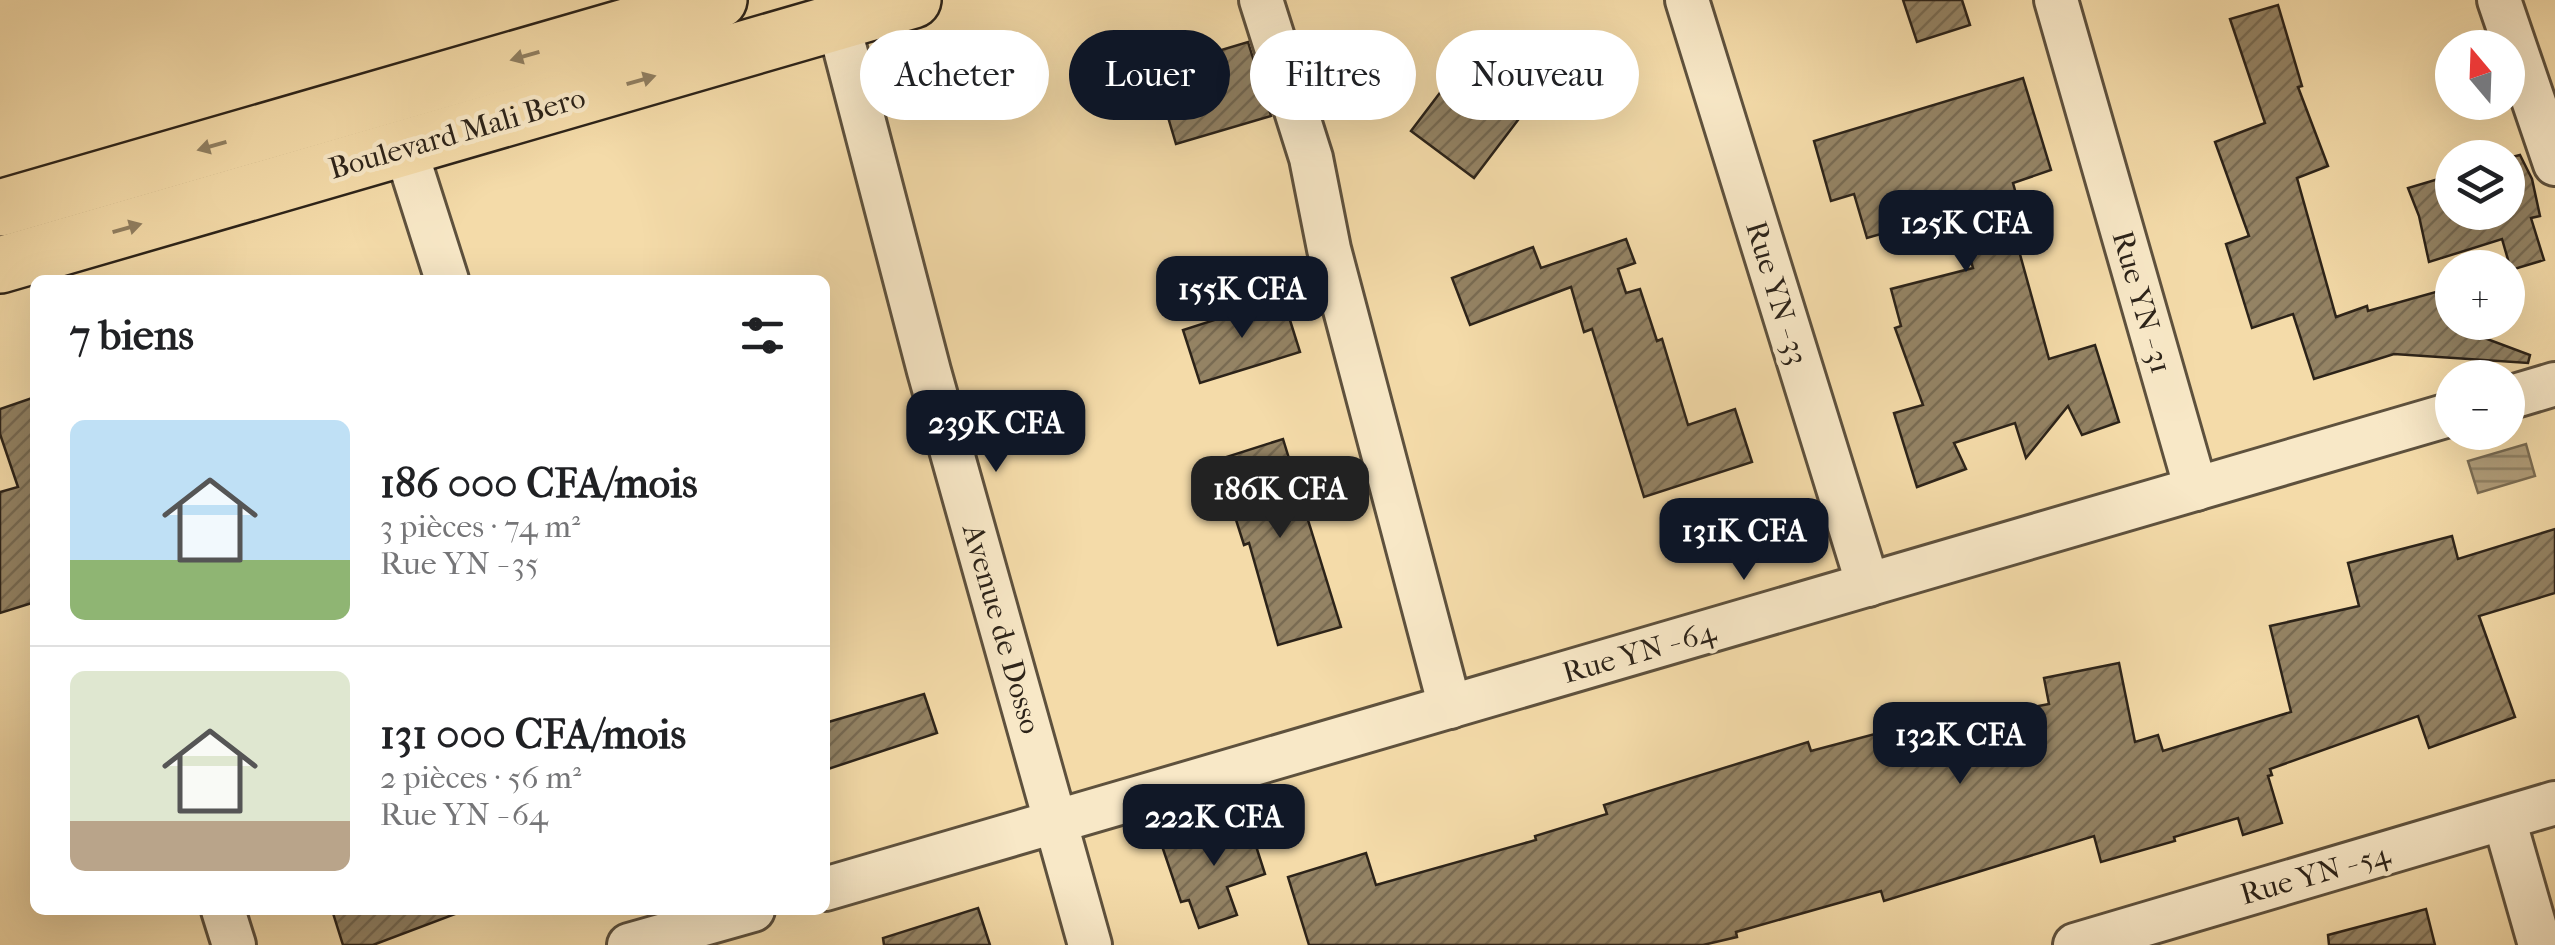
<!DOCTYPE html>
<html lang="fr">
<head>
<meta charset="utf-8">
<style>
	body { margin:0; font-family:"IM FELL French Canon",serif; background:#f2f2f2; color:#202124; height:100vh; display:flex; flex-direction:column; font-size:38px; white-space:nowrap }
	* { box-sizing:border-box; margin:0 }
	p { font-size:32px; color:#757577 }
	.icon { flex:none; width:55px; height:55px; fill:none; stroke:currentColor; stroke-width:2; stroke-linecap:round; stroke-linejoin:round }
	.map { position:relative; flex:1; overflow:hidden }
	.details { position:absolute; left:30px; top:275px; width:800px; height:640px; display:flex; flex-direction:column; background:#fff; border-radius:15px; box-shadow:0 10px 40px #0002 }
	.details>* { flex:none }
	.top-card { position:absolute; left:860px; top:30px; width:950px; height:90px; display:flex; gap:20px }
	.needle { width:65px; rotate:341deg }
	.fabs { position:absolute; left:2435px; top:30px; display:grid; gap:20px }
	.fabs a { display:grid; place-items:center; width:90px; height:90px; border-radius:50%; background:#fff; box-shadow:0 10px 40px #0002; font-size:50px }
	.price { position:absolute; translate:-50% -85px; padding:0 22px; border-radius:20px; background:#111827; color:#fff; font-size:32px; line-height:65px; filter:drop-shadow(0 2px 5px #0008) }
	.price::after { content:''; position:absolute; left:50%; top:60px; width:30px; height:22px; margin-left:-15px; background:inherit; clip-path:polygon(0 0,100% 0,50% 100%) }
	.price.selected { background:#222; color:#fff }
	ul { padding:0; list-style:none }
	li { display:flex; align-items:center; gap:30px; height:250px; padding:0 40px }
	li+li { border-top:2px solid #e0e0e0 }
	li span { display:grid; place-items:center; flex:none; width:280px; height:200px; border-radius:15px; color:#555 }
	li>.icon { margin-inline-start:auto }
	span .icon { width:120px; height:120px; fill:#fffc; stroke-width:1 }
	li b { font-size:42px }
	h2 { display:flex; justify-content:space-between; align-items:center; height:120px; padding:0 40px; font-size:42px }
	.pill { padding:0 35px; border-radius:45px; background:#fff; box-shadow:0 10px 40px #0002; font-size:35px; line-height:90px }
	.pill.selected { background:#111827; color:#fff }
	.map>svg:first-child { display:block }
</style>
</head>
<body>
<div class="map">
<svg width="2555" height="945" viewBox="0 0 2555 945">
	<defs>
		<pattern id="water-rules" width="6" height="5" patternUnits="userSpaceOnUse" patternTransform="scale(2.5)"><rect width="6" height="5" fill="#b09c78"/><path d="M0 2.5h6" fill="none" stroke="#8f7f62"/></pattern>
		<pattern id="building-hatch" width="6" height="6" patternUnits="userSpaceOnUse" patternTransform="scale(2.5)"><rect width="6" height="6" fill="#948364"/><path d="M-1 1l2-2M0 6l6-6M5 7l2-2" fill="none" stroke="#796b52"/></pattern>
	</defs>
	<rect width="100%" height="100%" fill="#f4dba9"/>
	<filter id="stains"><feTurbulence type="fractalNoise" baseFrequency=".002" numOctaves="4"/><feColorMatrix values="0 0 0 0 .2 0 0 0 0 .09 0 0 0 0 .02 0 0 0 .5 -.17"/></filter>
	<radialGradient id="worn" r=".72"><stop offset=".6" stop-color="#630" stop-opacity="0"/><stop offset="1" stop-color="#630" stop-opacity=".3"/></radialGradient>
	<polygon fill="url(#water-rules)" stroke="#7b6c52" stroke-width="2.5" points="2526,444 2535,476 2478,493 2468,461"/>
	<g fill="url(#building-hatch)" stroke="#2c2319" stroke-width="2.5">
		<polygon points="1903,0 1962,0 1970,25 1917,42"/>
		<polygon points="2278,5 2302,86 2298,87 2328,166 2297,178 2336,317 2367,306 2368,311 2443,290 2455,327 2530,355 2528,363 2394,354 2314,379 2293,314 2252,328 2226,244 2249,236 2215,142 2265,123 2230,19"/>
		<polygon points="1248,42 1271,116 1176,144 1154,70"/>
		<polygon points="1458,69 1521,116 1474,178 1411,131"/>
		<polygon points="2023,78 2051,170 2013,183 2018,201 2006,204 2049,359 2095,345 2119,422 2082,435 2068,406 2026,458 2015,423 1954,443 1966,469 1917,487 1894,413 1923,405 1895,328 1901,326 1891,289 1973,268 1957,212 1867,238 1854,194 1831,201 1814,141"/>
		<polygon points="2520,155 2532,179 2540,216 2531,218 2544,260 2511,270 2502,239 2429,262 2419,216 2408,188 2452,175 2452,212 2508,212 2508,158"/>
		<polygon points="1626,239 1635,263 1618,269 1626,293 1640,289 1657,341 1662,339 1688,425 1735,409 1752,462 1644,497 1592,329 1584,332 1571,287 1470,325 1452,278 1533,247 1541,268"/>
		<polygon points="1283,298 1300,352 1200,383 1183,330"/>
		<polygon points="35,397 35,602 0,613 0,492 18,487 0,434 0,409"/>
		<polygon points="1283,439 1341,627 1278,645 1249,543 1244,545 1217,460"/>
		<polygon points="2555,529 2555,593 2479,616 2515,717 2429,748 2418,716 2270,769 2272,775 2268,776 2282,823 2243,835 2238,818 2174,837 2175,841 2101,862 2094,836 1884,901 1881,891 1736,932 1737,937 1703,945 1309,945 1288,877 1366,853 1376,885 1536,840 1535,836 1607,814 1604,805 1808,742 1811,751 1924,721 1926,727 2049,704 2044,678 2119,663 2135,742 2158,735 2163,751 2291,712 2270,626 2359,606 2348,563 2452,536 2458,559"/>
		<polygon points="924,694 937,733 825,770 825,723"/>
		<polygon points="1247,818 1265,874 1227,887 1237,915 1199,928 1189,900 1181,902 1162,846"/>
		<polygon points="978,908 990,945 884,945 883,938"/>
		<polygon points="2426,909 2435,945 2329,945 2328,935"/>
		<polygon points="332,910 458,910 458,913 373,945 343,945"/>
	</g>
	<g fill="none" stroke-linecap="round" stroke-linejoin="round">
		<g stroke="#5e513d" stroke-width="48">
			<g id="street">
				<polyline points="1261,0 1311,158 1329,249 1450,707"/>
				<polyline points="1687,0 1868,585"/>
				<polyline points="2056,0 2196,489"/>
				<polyline points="2499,0 2555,164"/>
				<polyline points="838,22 929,371 1090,945"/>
				<polyline points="405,148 447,280"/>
				<polyline points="2508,398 2555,384"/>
				<polyline points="2504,819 2540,945"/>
				<polyline points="825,889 2452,414"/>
				<polyline points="223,910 234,945"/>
				<polyline points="629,945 753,910"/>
				<polyline points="2075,945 2555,803"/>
			</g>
		</g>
		<g stroke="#2c2319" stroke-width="60">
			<g id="primary">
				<polyline points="0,208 719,0"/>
				<polyline points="0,265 913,0"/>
			</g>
		</g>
		<use href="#street" stroke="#f8e8c7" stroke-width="42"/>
		<use href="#primary" stroke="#f4dba9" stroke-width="55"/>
	</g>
	<defs><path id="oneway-solid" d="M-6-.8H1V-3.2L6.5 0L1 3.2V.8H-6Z" transform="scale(2.5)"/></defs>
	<g fill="#907f61">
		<use href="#oneway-solid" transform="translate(525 56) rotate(164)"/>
		<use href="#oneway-solid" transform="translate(641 80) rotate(-16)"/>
		<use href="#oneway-solid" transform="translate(212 146) rotate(164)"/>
		<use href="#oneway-solid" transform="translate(127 228) rotate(-16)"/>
	</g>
	<g text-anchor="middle" stroke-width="9" stroke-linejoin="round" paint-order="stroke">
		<g font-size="30" fill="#2c2319" stroke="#f8e8c7">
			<text transform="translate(457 133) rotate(-16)" y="10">Boulevard Mali Bero</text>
			<text transform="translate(1777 293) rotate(73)" y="10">Rue YN - 33</text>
			<text transform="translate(2142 302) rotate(74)" y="10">Rue YN - 31</text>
			<text transform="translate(1002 629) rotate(74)" y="10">Avenue de Dosso</text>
			<text transform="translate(1639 652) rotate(-16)" y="10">Rue YN - 64</text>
			<text transform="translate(2315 874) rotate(-16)" y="10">Rue YN - 54</text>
		</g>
	</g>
	<rect width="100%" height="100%" filter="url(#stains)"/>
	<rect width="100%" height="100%" fill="url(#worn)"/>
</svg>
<div class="fabs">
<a><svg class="needle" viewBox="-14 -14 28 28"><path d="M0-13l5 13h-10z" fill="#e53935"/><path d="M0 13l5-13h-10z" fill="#757577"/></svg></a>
<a><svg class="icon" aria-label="layers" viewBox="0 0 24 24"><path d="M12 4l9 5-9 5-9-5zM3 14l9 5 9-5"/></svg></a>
<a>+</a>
<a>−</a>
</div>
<b class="price" style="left:1966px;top:275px">125K CFA</b>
<b class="price" style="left:1242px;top:341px">155K CFA</b>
<b class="price" style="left:996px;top:475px">239K CFA</b>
<b class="price selected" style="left:1280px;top:541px">186K CFA</b>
<b class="price" style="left:1744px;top:583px">131K CFA</b>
<b class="price" style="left:1960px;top:787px">132K CFA</b>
<b class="price" style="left:1214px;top:869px">222K CFA</b>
<div class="top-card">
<a class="pill">Acheter</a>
<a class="pill selected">Louer</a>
<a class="pill">Filtres</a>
<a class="pill">Nouveau</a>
</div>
<section class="details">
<h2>7 biens<svg class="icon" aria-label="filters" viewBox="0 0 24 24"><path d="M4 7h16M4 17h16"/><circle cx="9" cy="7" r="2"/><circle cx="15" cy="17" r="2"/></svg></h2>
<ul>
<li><span style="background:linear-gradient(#bfe0f5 70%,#8fb573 0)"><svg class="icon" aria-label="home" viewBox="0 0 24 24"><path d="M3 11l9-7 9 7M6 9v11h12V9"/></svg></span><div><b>186 000 CFA/mois</b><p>3 pièces · 74 m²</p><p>Rue YN - 35</p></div></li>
<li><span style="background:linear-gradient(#dfe7d0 75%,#b9a48a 0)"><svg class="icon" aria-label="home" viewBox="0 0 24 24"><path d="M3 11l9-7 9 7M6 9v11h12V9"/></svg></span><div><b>131 000 CFA/mois</b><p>2 pièces · 56 m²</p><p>Rue YN - 64</p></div></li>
</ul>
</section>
</div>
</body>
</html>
